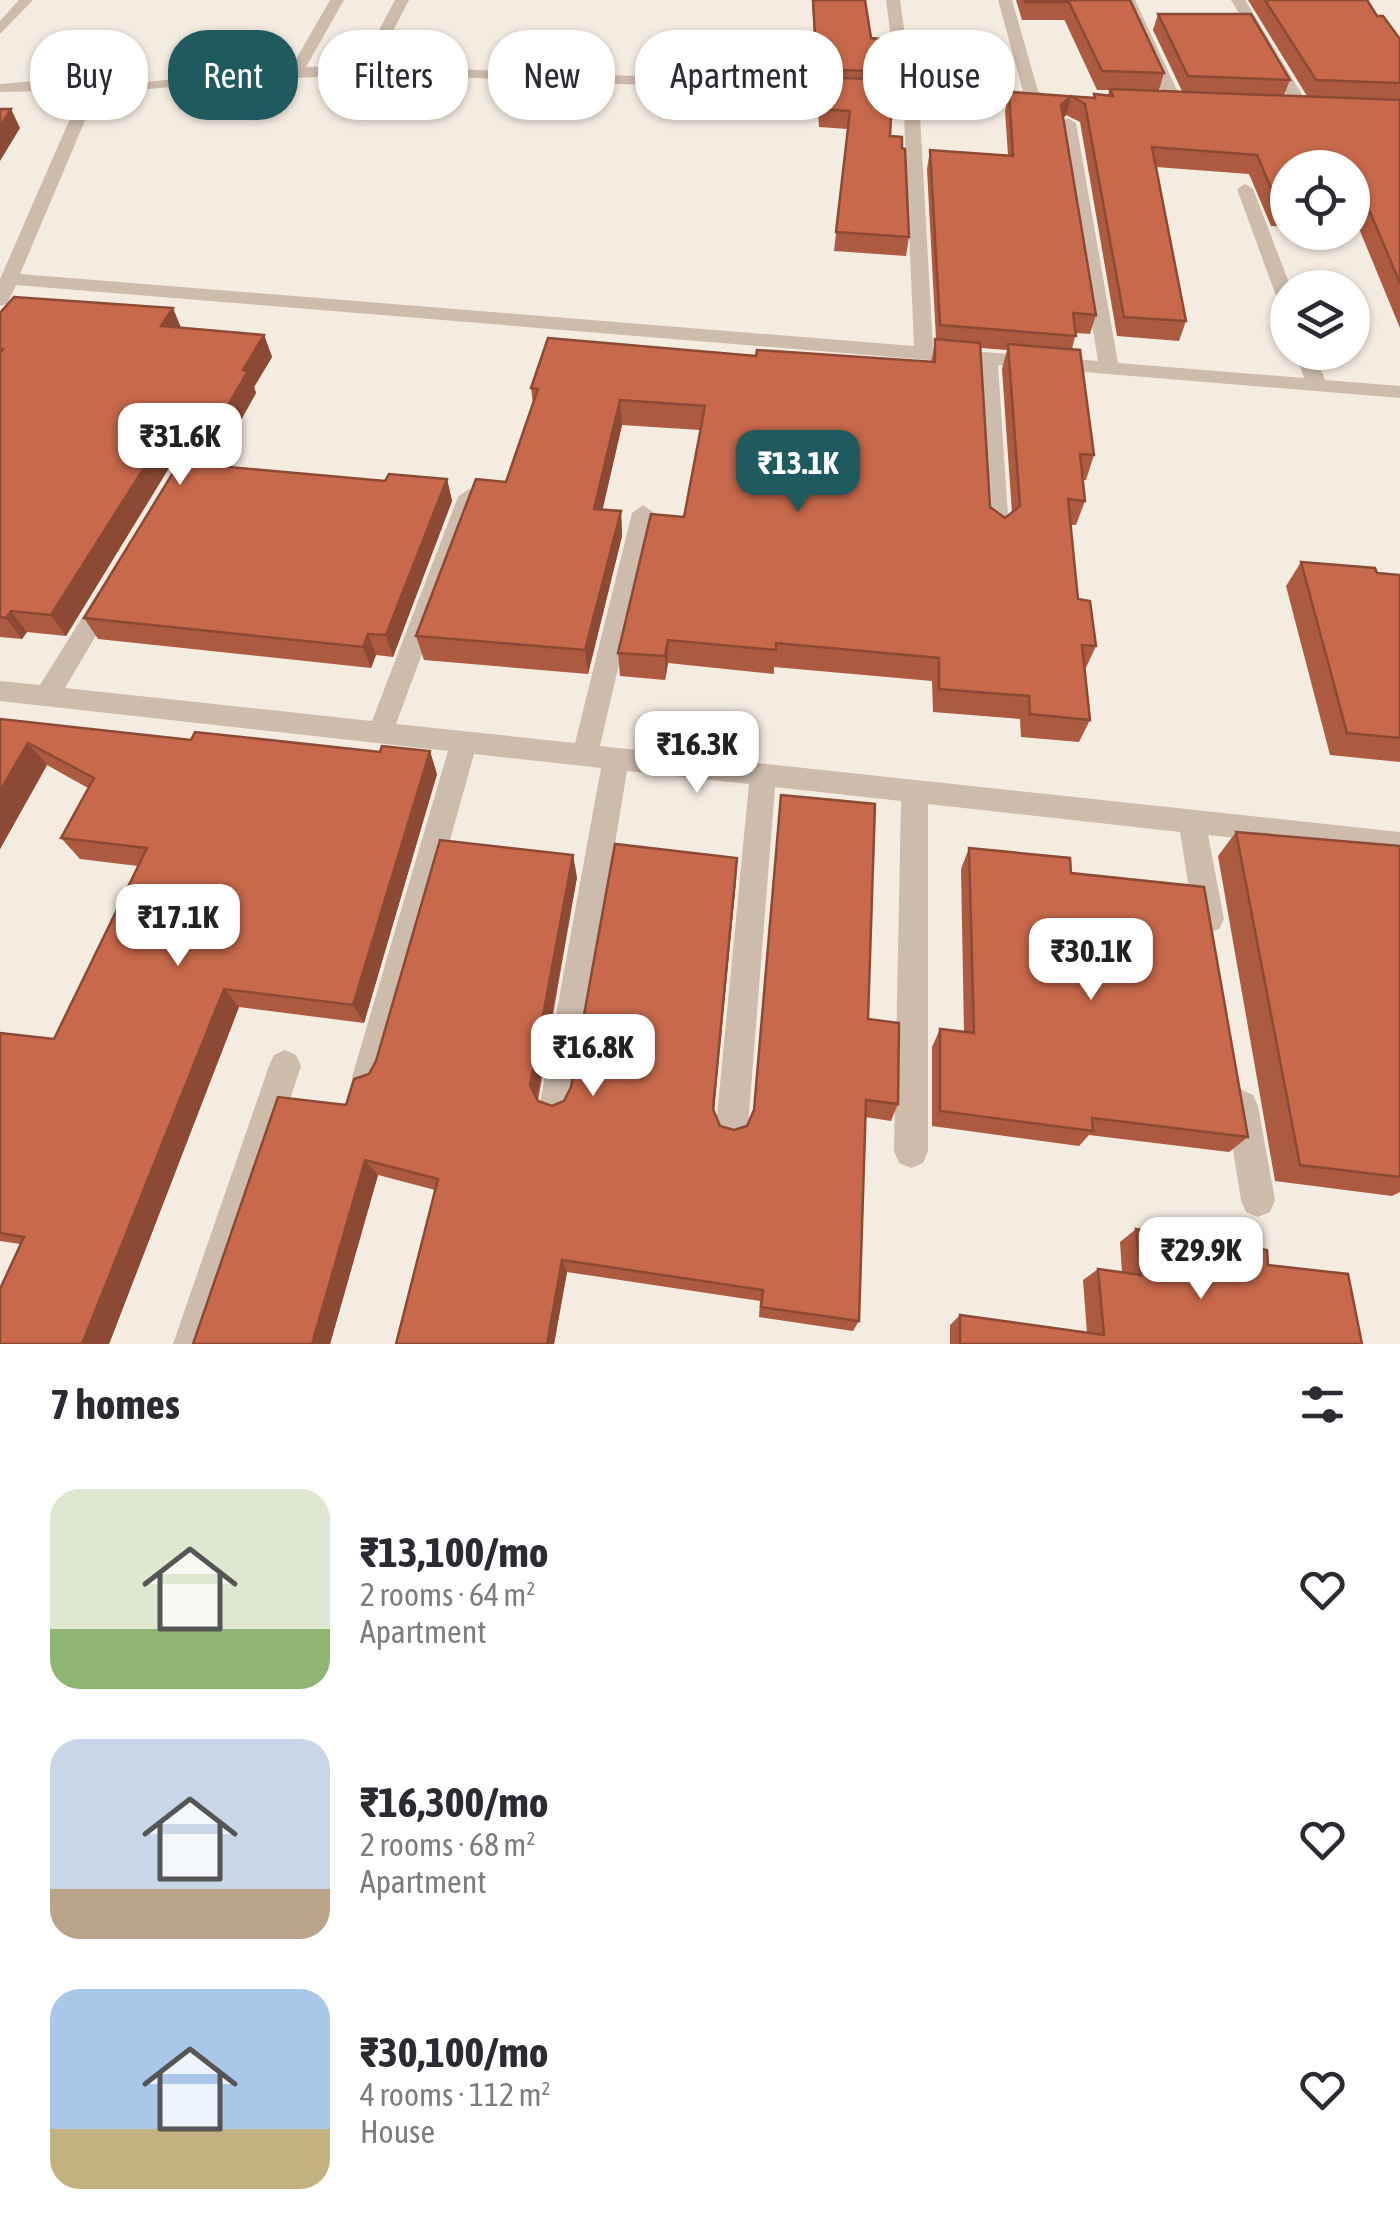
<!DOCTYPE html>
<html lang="en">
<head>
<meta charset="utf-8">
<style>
	body { margin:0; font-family:"Asap Condensed",sans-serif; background:#f7f7f7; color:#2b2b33; height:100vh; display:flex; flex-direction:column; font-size:38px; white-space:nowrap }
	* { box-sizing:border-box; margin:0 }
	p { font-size:32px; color:#7c7c81 }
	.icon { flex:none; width:55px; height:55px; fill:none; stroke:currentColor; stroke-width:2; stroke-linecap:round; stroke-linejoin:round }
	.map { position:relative; height:1344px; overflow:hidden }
	.panel { display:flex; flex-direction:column; background:#fff; flex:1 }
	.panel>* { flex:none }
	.banner { position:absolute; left:30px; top:30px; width:1340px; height:90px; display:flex; gap:20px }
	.tools { position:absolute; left:1270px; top:150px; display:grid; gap:20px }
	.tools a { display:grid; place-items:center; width:100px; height:100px; border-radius:50%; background:#fff; box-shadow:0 2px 8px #0004; font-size:50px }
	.price { position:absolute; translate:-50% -85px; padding:0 22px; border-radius:20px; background:#fff; color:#222; font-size:32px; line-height:65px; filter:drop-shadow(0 2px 5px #0008) }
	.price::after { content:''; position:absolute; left:50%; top:60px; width:30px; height:22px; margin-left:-15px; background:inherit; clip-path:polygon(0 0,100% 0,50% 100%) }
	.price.active { background:#1f5a5e; color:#fff }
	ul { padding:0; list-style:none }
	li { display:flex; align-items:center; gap:30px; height:250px; padding:0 50px }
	li span { display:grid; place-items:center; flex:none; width:280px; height:200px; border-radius:30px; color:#555 }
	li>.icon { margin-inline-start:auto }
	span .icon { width:120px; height:120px; fill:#fffc; stroke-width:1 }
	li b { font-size:42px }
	h2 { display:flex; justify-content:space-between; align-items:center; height:120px; padding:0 50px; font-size:42px }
	.pill { padding:0 35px; border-radius:40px; background:#fff; box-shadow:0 2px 8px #0004; font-size:35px; line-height:90px }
	.pill.active { background:#1f5a5e; color:#fff }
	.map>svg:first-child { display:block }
</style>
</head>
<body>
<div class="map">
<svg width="1400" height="1344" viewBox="0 0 1400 1344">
	<rect width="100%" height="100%" fill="#f4ebe1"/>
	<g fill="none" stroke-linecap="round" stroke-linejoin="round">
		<g fill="#cdbbac" fill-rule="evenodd">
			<polygon points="19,0 33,0 0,34 0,21"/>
			<polygon points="330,0 344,0 306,67 360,66 395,0 409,0 375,66 897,86 886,0 900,0 912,86 1023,91 998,0 1012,0 1038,91 1048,96 1032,101 380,74 226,81 84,96 92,104 20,274 914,346 904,116 912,111 920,116 933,348 1098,361 1060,123 1068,118 1076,123 1118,363 1304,378 1295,352 1315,352 1325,380 1400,386 1400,398 998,365 1009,531 998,539 987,531 978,364 16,285 7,304 0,306 0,279 76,105 45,91 0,92 0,84 34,81 72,89 291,68"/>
			<polygon points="1121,0 1135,0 1182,101 1179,104 1166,101"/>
			<polygon points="1231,0 1245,0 1309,106 1306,109 1293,106"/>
			<polygon points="1245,184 1253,189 1291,288 1288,288 1288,309 1279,304 1237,189"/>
			<polygon points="469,489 480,497 396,724 575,743 632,513 643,505 654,513 600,746 1400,832 1400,856 1208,835 1224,919 1219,929 1209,932 1199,929 1194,919 1180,832 928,804 928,1151 923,1163 911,1168 899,1163 894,1151 901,801 775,787 748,1126 744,1138 732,1142 720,1138 716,1126 749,784 627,771 572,1103 567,1114 556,1119 545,1114 540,1103 601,768 474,754 384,1077 379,1088 368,1093 357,1088 352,1077 448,751 0,701 0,681 40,685 98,592 106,589 118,598 65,688 372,721 458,497"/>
			<polygon points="285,1050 296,1055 301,1066 209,1344 173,1344 269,1066 274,1055"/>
			<polygon points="1242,1090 1253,1095 1258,1106 1275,1200 1270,1212 1258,1217 1246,1212 1241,1200 1226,1106 1231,1095"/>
		</g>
	</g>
	<g fill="#ac5a40" fill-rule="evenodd">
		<polygon points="812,0 865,0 871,38 893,72 890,136 902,148 909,237 906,256 834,251 848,129 819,127 817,95 818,79 816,79"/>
		<path d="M 1016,0 L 1130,0 L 1164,73 L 1159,90 L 1182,91 L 1153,30 L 1158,14 L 1290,80 L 1284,95 L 1307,96 L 1248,0 L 1367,0 L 1377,16 L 1400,39 L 1400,328 L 1360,231 L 1352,231 L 1352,168 L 1288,168 L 1288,227 L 1271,226 L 1249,174 L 1156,167 L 1186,321 L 1179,341 L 1117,336 L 1080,122 L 1066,115 L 1063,118 L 1096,315 L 1090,334 L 1076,333 L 1072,349 L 1094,455 L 1086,480 L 1083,480 L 1085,501 L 1076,525 L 1070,525 L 1078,599 L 1096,646 L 1085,670 L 1090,720 L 1079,742 L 1021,737 L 1020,719 L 933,712 L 932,681 L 774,667 L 774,674 L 668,663 L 665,680 L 620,676 L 618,653 L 684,517 L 700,430 L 622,425 L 602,510 L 621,511 L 622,536 L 588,674 L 424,660 L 416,636 L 506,482 L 533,404 L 531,388 L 756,356 L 931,362 L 936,339 L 927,169 L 930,150 L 1008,155 L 1005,111 L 1009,92 L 1093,97 L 1094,94 L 1108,95 L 1109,90 L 1097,90 L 1064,19 L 1064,20 L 1022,20 ZM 980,348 L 1007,350 L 1002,369 L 1012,513 L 1005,518 L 990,507 Z"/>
		<polygon points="0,313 264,335 272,357 254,387 256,393 216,465 385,481 447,479 452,501 393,657 376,655 371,668 98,639 84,618 181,460 172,463 66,636 27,632 22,639 0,637"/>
		<polygon points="1301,562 1400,575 1400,762 1330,755 1286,586"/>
		<polygon points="0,719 437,774 364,1023 239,1007 109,1344 0,1344 20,1244 0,1241 0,1033 54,1039 138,866 80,859 61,838 88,788 47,765 0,849"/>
		<polygon points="1236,832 1400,846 1400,1192 1392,1196 1275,1181 1218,856"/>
		<polygon points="969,848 1071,873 1248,1137 1229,1152 1089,1135 1079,1146 932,1126 932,1047 940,1029 964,1032 961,869"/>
		<polygon points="577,877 538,1101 552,1106 564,1101 736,880 714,1111 720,1126 734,1130 747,1126 868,1019 898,1104 891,1121 865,1117 859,1321 853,1331 759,1317 760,1301 567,1272 554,1344 396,1344 435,1190 378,1175 330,1344 193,1344 346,1105 369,1074"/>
		<polygon points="1136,1229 1268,1265 1362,1344 950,1344 950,1325 960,1315 1087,1333 1083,1280 1098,1269 1122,1273 1120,1242"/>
	</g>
	<g fill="#8c4a34">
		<polygon points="1071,96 1066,115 1056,124 1061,105"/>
		<polygon points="11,109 20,128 0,161 0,127"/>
		<polygon points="173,308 182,330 161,326"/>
		<polygon points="264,335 272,357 254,387 256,393 204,486 194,464 243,370"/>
		<polygon points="620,400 622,425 597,534 594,509"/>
		<polygon points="172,437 182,459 172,463 66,636 51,615 161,441"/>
		<polygon points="447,479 452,501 393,657 386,635"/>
		<polygon points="621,511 622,536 588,674 585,650"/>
		<polygon points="11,611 27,632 22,639 6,618"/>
		<polygon points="368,634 376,655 371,668 363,647"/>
		<polygon points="668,640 668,663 665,680 665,656"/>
		<polygon points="28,743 47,765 0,849 0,791"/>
		<polygon points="430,751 437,774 364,1023 353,1005"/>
		<polygon points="573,855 577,877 536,1102 530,1085"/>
		<polygon points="737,858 736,880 712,1126 713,1109"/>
		<polygon points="224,989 239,1007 109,1344 82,1344"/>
		<polygon points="365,1160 378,1175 330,1344 312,1344"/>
		<polygon points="562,1260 567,1272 554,1344 547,1344"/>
	</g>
	<g fill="#c8694b" stroke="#8c4a34" stroke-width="2.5">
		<polygon points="813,0 865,0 871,38 890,40 893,72 817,69"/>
		<polygon points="1025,0 1067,0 1068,2 1025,2"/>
		<polygon points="1068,0 1130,0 1164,73 1102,71"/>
		<polygon points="1265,0 1367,0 1377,16 1383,16 1400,39 1400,83 1316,80"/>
		<polygon points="1158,14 1251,14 1290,80 1188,76"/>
		<polygon points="818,77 893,80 890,136 902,137 902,148 905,149 909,237 836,232 850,111 820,109"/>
		<polygon points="1110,89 1400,100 1400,283 1370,212 1352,211 1352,168 1288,168 1288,207 1279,207 1257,155 1152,147 1186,321 1124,317 1085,104 1071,96 1061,105 1096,315 1073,313 1076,336 940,325 930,150 1013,156 1009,92 1095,98 1094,94 1113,96"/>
		<polygon points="0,109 11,109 0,127"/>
		<polygon points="14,297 173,308 161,326 264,335 243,370 248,371 194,464 385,481 389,474 447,479 386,635 368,634 363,647 84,618 187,450 186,445 172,437 161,441 51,615 11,611 6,618 0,617 0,353 3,349 0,349 0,313"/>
		<polygon points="548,338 756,356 757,350 935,362 935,339 980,343 990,507 1005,518 1020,506 1008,344 1080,350 1094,455 1080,454 1085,501 1068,499 1078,599 1090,601 1096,646 1082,645 1090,720 1030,714 1029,696 939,689 939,658 776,643 776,650 668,640 665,656 618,653 651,514 684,517 705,406 620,400 594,509 621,511 585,650 416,636 476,479 506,482 538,389 531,388"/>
		<polygon points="1301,562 1375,568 1377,573 1400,575 1400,738 1347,733"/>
		<polygon points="0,719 191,740 195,732 380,752 382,746 430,751 353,1005 224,989 82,1344 0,1344 0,1289 24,1237 0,1233 0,1033 54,1039 147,848 61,838 94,778 28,743 0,791"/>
		<polygon points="781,795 875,804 868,1019 899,1023 898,1104 866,1100 859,1321 761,1307 763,1290 562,1260 547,1344 396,1344 438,1179 365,1160 312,1344 193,1344 278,1097 346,1105 354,1079 369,1074 376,1061 440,840 573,855 530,1085 538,1101 552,1106 564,1101 571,1087 615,844 737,858 713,1109 720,1126 734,1130 747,1126 754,1110"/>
		<polygon points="1236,832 1400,846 1400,1177 1300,1165"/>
		<polygon points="969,848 1070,858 1071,873 1204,887 1248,1137 1092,1118 1093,1131 940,1111 940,1029 974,1033"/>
		<polygon points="1136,1229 1267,1250 1268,1265 1348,1274 1362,1344 960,1344 960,1315 1104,1335 1098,1269 1141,1275"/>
	</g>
</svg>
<div class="tools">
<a><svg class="icon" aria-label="locate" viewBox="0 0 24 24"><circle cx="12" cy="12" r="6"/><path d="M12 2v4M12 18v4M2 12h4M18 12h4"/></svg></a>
<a><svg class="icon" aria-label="layers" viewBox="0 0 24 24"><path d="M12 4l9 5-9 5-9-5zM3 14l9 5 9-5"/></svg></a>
</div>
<b class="price" style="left:180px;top:488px">₹31.6K</b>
<b class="price active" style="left:798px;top:515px">₹13.1K</b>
<b class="price" style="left:697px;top:796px">₹16.3K</b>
<b class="price" style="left:178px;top:969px">₹17.1K</b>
<b class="price" style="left:1091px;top:1003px">₹30.1K</b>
<b class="price" style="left:593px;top:1099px">₹16.8K</b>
<b class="price" style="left:1201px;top:1302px">₹29.9K</b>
<div class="banner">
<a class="pill">Buy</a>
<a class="pill active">Rent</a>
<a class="pill">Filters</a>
<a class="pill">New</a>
<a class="pill">Apartment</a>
<a class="pill">House</a>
</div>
</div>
<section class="panel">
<h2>7 homes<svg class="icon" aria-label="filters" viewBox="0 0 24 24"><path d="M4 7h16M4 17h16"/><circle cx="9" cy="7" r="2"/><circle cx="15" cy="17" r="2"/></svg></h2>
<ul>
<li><span style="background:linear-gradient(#dfe7d0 70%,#8fb573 0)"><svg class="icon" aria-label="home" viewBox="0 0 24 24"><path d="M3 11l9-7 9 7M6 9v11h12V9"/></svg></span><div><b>₹13,100/mo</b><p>2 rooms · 64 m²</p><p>Apartment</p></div><svg class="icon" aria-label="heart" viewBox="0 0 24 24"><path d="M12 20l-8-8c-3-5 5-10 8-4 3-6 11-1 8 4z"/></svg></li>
<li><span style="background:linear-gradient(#c9d6e8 75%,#b9a48a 0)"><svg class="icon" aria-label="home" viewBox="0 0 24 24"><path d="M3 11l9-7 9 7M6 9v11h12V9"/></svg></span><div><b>₹16,300/mo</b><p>2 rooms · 68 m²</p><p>Apartment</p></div><svg class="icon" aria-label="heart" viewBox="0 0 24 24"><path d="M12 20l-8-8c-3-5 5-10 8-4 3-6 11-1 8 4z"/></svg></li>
<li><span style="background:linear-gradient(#a9c7e8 70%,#c2b280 0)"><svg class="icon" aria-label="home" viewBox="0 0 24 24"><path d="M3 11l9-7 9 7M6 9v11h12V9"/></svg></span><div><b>₹30,100/mo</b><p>4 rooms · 112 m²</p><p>House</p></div><svg class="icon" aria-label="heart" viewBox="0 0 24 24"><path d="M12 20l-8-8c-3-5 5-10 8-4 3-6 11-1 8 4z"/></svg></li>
</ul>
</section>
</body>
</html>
